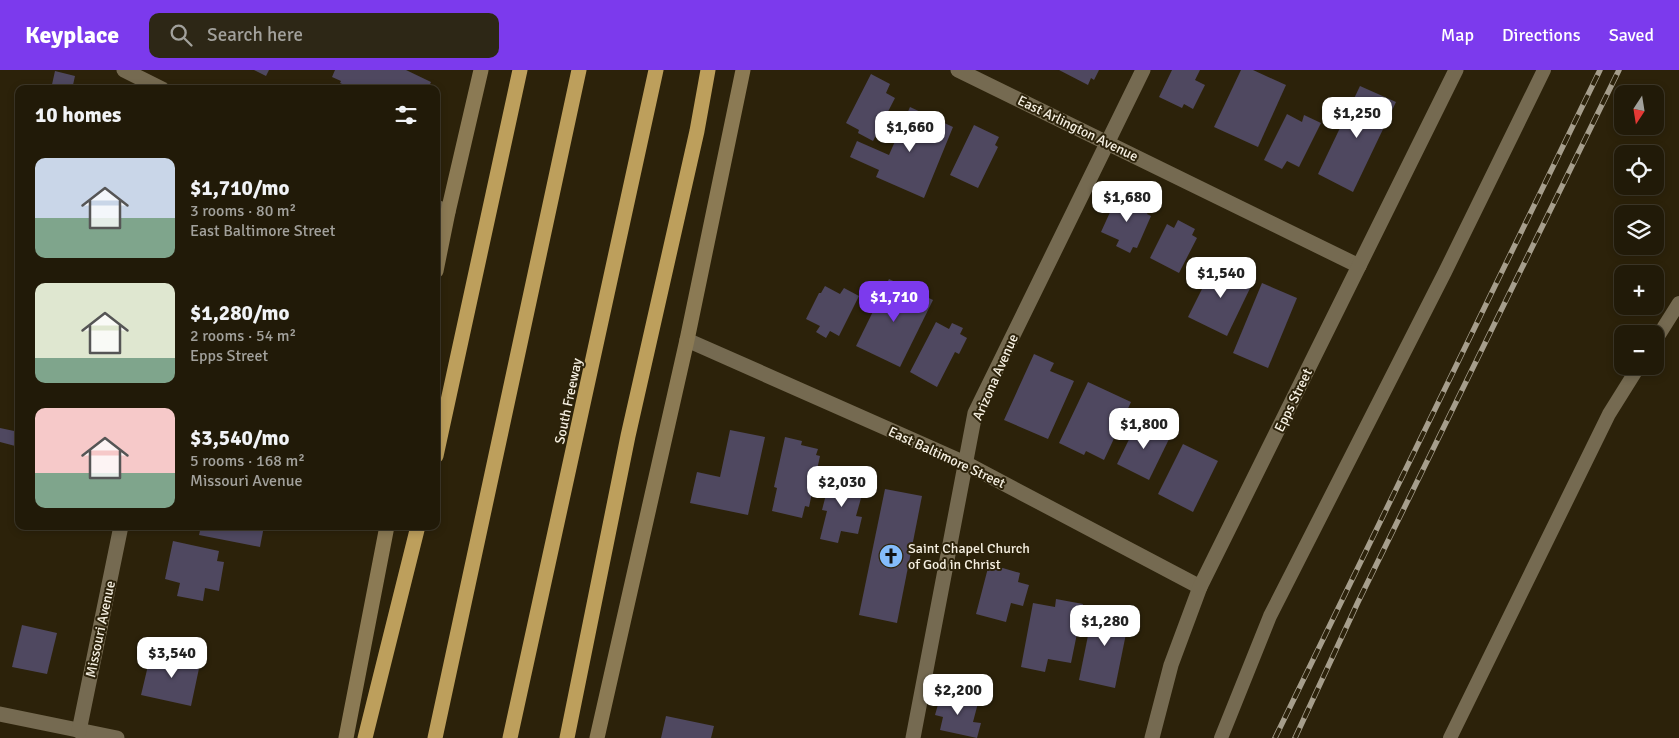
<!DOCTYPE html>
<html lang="en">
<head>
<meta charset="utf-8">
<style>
	body { margin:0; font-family:Signika,sans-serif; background:#2d2716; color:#f1f3f6; height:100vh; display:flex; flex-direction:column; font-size:19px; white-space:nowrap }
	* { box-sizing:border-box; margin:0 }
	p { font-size:16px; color:#a2a19c }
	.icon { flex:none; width:28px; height:28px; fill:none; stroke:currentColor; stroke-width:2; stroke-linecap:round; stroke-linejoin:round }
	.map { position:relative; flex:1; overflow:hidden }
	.panel { position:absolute; left:15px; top:15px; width:425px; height:445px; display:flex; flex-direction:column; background:#211a08; border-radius:10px; box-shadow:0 2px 8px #0003,0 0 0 1px #3e3829 }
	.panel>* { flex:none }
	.needle { width:32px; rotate:192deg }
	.buttons { position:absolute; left:1614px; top:15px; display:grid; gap:10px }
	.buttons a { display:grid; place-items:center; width:50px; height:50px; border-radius:10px; background:#211a08; box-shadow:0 2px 8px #0003,0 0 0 1px #3e3829; font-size:25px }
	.price { position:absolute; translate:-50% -42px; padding:0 11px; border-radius:10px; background:#fff; color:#222; font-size:16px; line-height:32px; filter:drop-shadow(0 1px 2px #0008) }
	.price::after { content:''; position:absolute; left:50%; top:30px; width:15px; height:11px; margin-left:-8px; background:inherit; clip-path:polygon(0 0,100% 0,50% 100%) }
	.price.selected { background:#7c3aed; color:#fff }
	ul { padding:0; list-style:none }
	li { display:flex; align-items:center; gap:15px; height:125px; padding:0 20px }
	li span { display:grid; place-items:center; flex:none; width:140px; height:100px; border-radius:10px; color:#555 }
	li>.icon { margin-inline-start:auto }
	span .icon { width:60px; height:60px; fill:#fffc; stroke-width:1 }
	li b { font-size:21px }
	h2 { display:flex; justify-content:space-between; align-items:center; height:60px; padding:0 20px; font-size:21px }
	header { display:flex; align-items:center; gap:30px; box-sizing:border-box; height:70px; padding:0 25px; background:#7c3aed; color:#fff }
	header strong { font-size:24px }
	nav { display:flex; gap:28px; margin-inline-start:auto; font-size:18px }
	.search { width:350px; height:45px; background:#2d2716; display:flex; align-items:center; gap:12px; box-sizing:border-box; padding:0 18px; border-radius:10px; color:#a2a19c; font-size:19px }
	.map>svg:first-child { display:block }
</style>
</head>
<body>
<header>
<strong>Keyplace</strong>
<div class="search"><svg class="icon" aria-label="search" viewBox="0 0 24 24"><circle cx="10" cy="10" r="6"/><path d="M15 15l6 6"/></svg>Search here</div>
<nav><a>Map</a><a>Directions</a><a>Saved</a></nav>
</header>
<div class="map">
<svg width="1679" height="668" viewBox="0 0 1679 668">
	<rect width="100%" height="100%" fill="#2c220a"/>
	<g fill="#4f4860">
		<polygon points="254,0 269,0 266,6"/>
		<polygon points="335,0 406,0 431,12 428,19 353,19 340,13 341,11 332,7"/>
		<polygon points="1059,0 1099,0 1094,10 1091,8 1088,15"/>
		<polygon points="1172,0 1200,0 1195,10 1205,15 1193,39 1184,34 1182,38 1159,27"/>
		<polygon points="1241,0 1253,0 1286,15 1258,77 1214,57"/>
		<polygon points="55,1 75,6 73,15 89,19 51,19"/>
		<polygon points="871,4 890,14 886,23 895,28 873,71 858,63 859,60 846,53"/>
		<polygon points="1360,16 1396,32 1353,122 1318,104"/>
		<polygon points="910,37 953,57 924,128 876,107 879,100 850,87 857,71 889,85"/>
		<polygon points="1287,44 1302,52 1304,45 1321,53 1299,97 1287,91 1282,99 1264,90"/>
		<polygon points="974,55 999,67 995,75 998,77 978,118 950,105"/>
		<polygon points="1125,125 1150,136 1147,144 1151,146 1137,178 1133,177 1130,183 1116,176 1119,170 1101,162 1116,129 1122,132"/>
		<polygon points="1178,150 1195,159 1192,165 1197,168 1179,203 1150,188 1167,154 1174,158"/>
		<polygon points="1216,191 1254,210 1227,266 1188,247"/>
		<polygon points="889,209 933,230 900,297 856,276"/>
		<polygon points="1262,213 1297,228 1268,298 1233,283"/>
		<polygon points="825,216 840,224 844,218 859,226 839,266 830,261 826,268 816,262 820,256 806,249 819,223 821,223"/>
		<polygon points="936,252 949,259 952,253 963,258 960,264 967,268 959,284 955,282 937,317 910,302"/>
		<polygon points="1034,284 1054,293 1050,301 1074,311 1048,369 1004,350"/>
		<polygon points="1088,312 1131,332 1104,390 1086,381 1084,385 1059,373"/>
		<polygon points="1139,349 1171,365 1149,410 1117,394"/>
		<polygon points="0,358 19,362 19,377 0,372"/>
		<polygon points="730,360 765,367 748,445 690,433 697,402 720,407"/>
		<polygon points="785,367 802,371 801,375 818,379 816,385 820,386 809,437 805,436 802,448 772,441 777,418 774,417"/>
		<polygon points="1183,374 1218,391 1193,442 1158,424"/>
		<polygon points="831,405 865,414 856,446 862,447 858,464 841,461 838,473 820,469 827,441 822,440"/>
		<polygon points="885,419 922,426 897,553 859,545"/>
		<polygon points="201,456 264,456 260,477 199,465"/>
		<polygon points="173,471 219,481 217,491 224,492 219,521 205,518 203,531 177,526 180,513 165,509"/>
		<polygon points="989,494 1020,503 1018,512 1029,515 1023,536 1011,533 1006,552 976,544"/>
		<polygon points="1056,529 1083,534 1071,593 1048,589 1045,602 1021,597 1033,533 1055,537"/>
		<polygon points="1094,536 1130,544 1115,618 1079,610"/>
		<polygon points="22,555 57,563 47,604 12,597"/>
		<polygon points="151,583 181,590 182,584 201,589 191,636 141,625"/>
		<polygon points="941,624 978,633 973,652 981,653 977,668 940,660 943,647 935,645"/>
		<polygon points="666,646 714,656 711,668 661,668"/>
	</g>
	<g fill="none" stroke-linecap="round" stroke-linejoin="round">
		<g stroke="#756a51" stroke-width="14">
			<polyline points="1655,271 1679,233"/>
			<polyline points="1221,668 1270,546 1445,202 1544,0"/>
			<polyline points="1450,668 1609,344 1639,296"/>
		</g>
		<g stroke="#756a51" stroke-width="15">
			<polyline points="124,0 162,19"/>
			<polyline points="958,0 1359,196"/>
			<polyline points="436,137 448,142"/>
			<polyline points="687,270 965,393 1200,517"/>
			<polyline points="0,644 117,668"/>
			<polyline points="79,661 121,456"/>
			<polyline points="913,668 975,343 1143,0"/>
			<polyline points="1152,668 1171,595 1200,517 1456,0"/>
		</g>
		<g stroke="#8b7a54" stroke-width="15">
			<polyline points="436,201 448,142 481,0"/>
			<polyline points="346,668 387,456"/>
			<polyline points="597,668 687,270 743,0"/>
		</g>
		<g stroke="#bd9f5c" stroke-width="15">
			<polyline points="436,386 520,0"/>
			<polyline points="365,668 418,456"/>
			<polyline points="435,668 579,0"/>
			<polyline points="510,668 656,0"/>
			<polyline points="567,668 628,366 697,61 708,0"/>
		</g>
		<g stroke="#a69e8c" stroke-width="5.5">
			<g id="rail">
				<polyline points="1275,668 1600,0"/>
				<polyline points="1295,668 1358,532 1619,0"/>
			</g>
		</g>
		<use href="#rail" stroke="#2c220a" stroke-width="4" stroke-dasharray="11" stroke-linecap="butt"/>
	</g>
	<defs>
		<g id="church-disc" transform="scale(1.25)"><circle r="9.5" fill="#84bcfb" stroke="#2c220a"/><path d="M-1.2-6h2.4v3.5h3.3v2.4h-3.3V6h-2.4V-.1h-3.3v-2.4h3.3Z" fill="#111"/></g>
	</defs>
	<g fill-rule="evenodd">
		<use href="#church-disc" x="891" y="486"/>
	</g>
	<g text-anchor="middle" stroke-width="4" stroke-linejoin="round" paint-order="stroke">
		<g font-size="14" fill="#f6f0e2" stroke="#2c220a">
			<text transform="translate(1078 58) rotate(26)" y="5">East Arlington Avenue</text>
			<text transform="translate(995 307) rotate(-66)" y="5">Arizona Avenue</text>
			<text transform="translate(1293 330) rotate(-64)" y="5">Epps Street</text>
			<text transform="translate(568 331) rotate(-78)" y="5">South Freeway</text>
			<text transform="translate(947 387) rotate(25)" y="5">East Baltimore Street</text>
			<text transform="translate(100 559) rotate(-78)" y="5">Missouri Avenue</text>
		</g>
		<g font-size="14" fill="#f6f0e2" stroke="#2c220a" text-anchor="start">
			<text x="908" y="483">Saint Chapel Church<tspan x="908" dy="16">of God in Christ</tspan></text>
		</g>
	</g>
</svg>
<div class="buttons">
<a><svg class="needle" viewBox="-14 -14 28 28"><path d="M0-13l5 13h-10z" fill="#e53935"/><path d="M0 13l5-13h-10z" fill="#a2a19c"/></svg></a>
<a><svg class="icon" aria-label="locate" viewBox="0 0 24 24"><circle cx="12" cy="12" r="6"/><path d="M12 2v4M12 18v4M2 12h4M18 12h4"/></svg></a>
<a><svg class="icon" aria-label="layers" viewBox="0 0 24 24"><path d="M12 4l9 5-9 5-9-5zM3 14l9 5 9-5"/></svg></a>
<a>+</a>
<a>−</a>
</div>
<b class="price" style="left:1357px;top:69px">$1,250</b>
<b class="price" style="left:910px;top:83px">$1,660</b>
<b class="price" style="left:1127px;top:153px">$1,680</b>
<b class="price" style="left:1221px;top:229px">$1,540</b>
<b class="price selected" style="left:894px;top:253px">$1,710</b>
<b class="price" style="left:1144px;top:380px">$1,800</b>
<b class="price" style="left:842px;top:438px">$2,030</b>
<b class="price" style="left:1105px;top:577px">$1,280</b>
<b class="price" style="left:172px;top:609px">$3,540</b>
<b class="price" style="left:958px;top:646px">$2,200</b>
<section class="panel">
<h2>10 homes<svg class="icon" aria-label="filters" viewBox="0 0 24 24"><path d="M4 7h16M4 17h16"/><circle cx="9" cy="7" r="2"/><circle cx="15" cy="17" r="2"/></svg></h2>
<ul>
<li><span style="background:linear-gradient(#c9d6e8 60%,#7fa58c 0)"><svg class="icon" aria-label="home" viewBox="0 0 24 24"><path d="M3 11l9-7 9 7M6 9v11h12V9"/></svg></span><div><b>$1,710/mo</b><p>3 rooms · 80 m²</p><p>East Baltimore Street</p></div></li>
<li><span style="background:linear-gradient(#dfe7d0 75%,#7fa58c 0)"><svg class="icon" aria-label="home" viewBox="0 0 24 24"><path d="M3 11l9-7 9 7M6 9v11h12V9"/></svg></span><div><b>$1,280/mo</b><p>2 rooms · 54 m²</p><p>Epps Street</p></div></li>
<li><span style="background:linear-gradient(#f6c9c9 65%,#7fa58c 0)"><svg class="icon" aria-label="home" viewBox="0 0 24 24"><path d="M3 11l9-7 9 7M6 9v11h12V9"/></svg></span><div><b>$3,540/mo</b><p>5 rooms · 168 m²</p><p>Missouri Avenue</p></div></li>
</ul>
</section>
</div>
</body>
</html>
